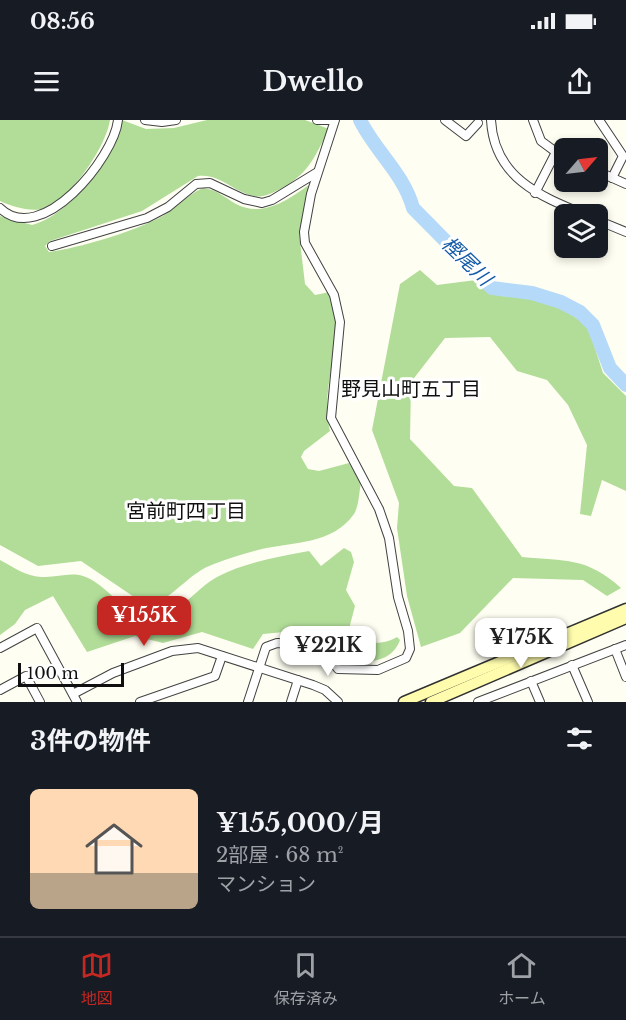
<!DOCTYPE html>
<html lang="ja">
<head>
<meta charset="utf-8">
<style>
	body { margin:0; font-family:"Libre Baskerville","Noto Sans JP",serif; background:#242831; color:#f1f3f6; height:100vh; display:flex; flex-direction:column; font-size:22px; white-space:nowrap }
	* { box-sizing:border-box; margin:0 }
	p { font-size:20px; color:#9ea1a6 }
	.icon { flex:none; width:33px; height:33px; fill:none; stroke:currentColor; stroke-width:2; stroke-linecap:round; stroke-linejoin:round }
	.map { position:relative; height:582px; overflow:hidden }
	.panel { display:flex; flex-direction:column; background:#171b24; flex:1 }
	.panel>* { flex:none }
	.needle { width:39px; rotate:62deg }
	.buttons { position:absolute; left:554px; top:18px; display:grid; gap:12px }
	.buttons a { display:grid; place-items:center; width:54px; height:54px; border-radius:9px; background:#171b24; box-shadow:0 3px 9px #0003; font-size:30px }
	.scale { position:absolute; left:18px; bottom:15px; width:106px; box-sizing:border-box; padding-left:6px; border:3px solid #0f0f0f; border-top:0; font-size:16px; line-height:21px; white-space:nowrap; color:#0f0f0f; -webkit-text-stroke:4px #fff; paint-order:stroke }
	.price { position:absolute; translate:-50% -51px; padding:0 14px; border-radius:12px; background:#fff; color:#222; font-size:20px; line-height:39px; filter:drop-shadow(0 2px 3px #0008) }
	.price::after { content:''; position:absolute; left:50%; top:36px; width:18px; height:14px; margin-left:-9px; background:inherit; clip-path:polygon(0 0,100% 0,50% 100%) }
	.price.current { background:#c52822; color:#fff }
	ul { padding:0; list-style:none }
	li { display:flex; align-items:center; gap:18px; height:150px; padding:0 30px }
	li span { display:grid; place-items:center; flex:none; width:168px; height:120px; border-radius:9px; color:#555 }
	li>.icon { margin-inline-start:auto }
	span .icon { width:72px; height:72px; fill:#fffc; stroke-width:1 }
	li b { font-size:26px }
	h2 { display:flex; justify-content:space-between; align-items:center; height:72px; padding:0 30px; font-size:26px }
	.status { display:flex; justify-content:space-between; align-items:center; height:42px; padding:0 30px; background:#171b24; direction:ltr }
	.status svg { height:16px; fill:currentColor }
	header { display:flex; justify-content:space-between; align-items:center; height:78px; padding:0 30px; background:#171b24; font-size:27px; font-weight:700 }
	.tabs { display:flex; justify-content:space-around; align-items:center; height:84px; border-top:2px solid #363941; background:#171b24; font-size:16px; color:#9ea1a6 }
	.tabs a { display:grid; justify-items:center; gap:3px }
	.tabs .current { color:#c52822 }
	.map>svg:first-child { display:block }
</style>
</head>
<body>
<div class="status"><b>08:56</b><svg viewBox="0 0 49 12"><path d="M0 12V9h3v3zM5 12V6h3v6zM10 12V3h3v9zM15 12V0h3v12zM26 1h20v11H26zM47 4h2v5h-2z"/></svg></div>
<header><svg class="icon" aria-label="menu" viewBox="0 0 24 24"><path d="M4 6h16M4 12h16M4 18h16"/></svg>Dwello<svg class="icon" aria-label="share" viewBox="0 0 24 24"><path d="M12 15V3M7 8l5-5 5 5M5 13v7h14v-7"/></svg></header>
<div class="map">
<svg width="626" height="582" viewBox="0 0 626 582">
	<rect width="100%" height="100%" fill="#fffef2"/>
	<g fill="#b1dd98">
		<path d="M 0,0 L 110,0 C 106,26 76,69 54,84 C 38,95 16,88 0,81 Z"/>
		<path d="M 122,0 L 146,9 L 174,8 L 207,0 L 305,0 L 329,9 C 314,38 308,56 276,71 C 270,74 261,78 254,76 C 233,72 220,53 198,56 L 142,91 L 50,121 L 45,126 L 49,132 C 82,127 126,114 157,99 C 174,91 186,75 203,68 C 218,70 224,77 236,84 C 262,98 288,80 309,65 L 299,113 L 305,164 L 315,175 L 330,172 C 332,182 337,194 337,204 C 336,240 321,275 330,311 L 304,331 L 301,337 L 308,349 L 319,351 L 349,343 L 361,363 C 359,372 359,386 354,394 C 333,424 294,422 262,429 C 246,433 229,438 214,444 C 191,452 176,474 154,485 L 137,479 L 81,441 L 38,446 L 0,425 L 0,96 L 32,105 C 68,96 117,37 122,0 Z"/>
		<path d="M 420,150 L 437,165 L 476,160 L 500,176 L 534,178 L 567,191 L 588,207 L 603,253 L 626,276 L 626,371 L 602,360 L 591,396 L 580,394 L 587,325 L 568,285 L 547,260 L 517,251 L 490,217 L 445,218 L 411,262 L 410,319 L 454,366 L 472,368 L 522,437 C 565,441 587,437 621,468 L 607,476 L 583,460 L 513,458 L 460,513 L 421,527 L 407,476 L 397,408 L 399,383 L 372,310 L 400,164 Z"/>
		<path d="M 344,428 L 351,432 L 354,442 L 346,470 L 355,486 L 350,505 L 352,518 C 369,523 381,526 397,517 L 400,520 C 391,545 362,544 339,538 C 320,506 296,511 263,514 L 253,529 L 202,512 L 163,523 L 135,516 L 87,532 L 53,476 L 25,490 L 15,504 L 0,515 L 0,440 C 13,447 27,457 42,457 C 56,458 69,452 83,456 C 109,464 125,500 157,497 C 178,495 197,468 217,457 C 245,442 278,437 309,431 L 321,446 Z"/>
	</g>
	<g fill="none" stroke-linecap="round" stroke-linejoin="round">
		<path stroke="#b5d9f8" stroke-width="14" d="M 360,0 C 375,31 404,54 413,88 L 492,168 L 532,173 L 561,182 L 580,192 L 593,205 L 610,248 L 626,265"/>
		<g stroke="#424242" stroke-width="10">
			<g id="street">
				<polyline points="145,0 162,2 176,0"/>
				<polyline points="317,0 331,0"/>
				<polyline points="445,0 466,16 478,3"/>
				<path d="M 491,0 C 494,57 539,76 584,94"/>
				<polyline points="533,0 541,21 564,38"/>
				<polyline points="599,0 623,36 612,58"/>
				<polyline points="597,51 626,64"/>
				<polyline points="535,73 555,34"/>
				<path d="M 0,88 C 41,128 114,38 118,0"/>
				<polyline points="597,100 626,112"/>
				<polyline points="52,126 147,98 168,87 196,64 210,63 244,79 262,83 272,80 316,53"/>
				<polyline points="0,528 37,508 77,582"/>
				<polyline points="615,529 626,557"/>
				<polyline points="572,545 588,582"/>
				<polyline points="531,561 540,582"/>
				<polyline points="0,570 26,556 40,582"/>
				<polyline points="73,574 113,553 172,531 198,528 313,565 325,570 338,582"/>
				<polyline points="140,582 215,556 222,536"/>
				<polyline points="248,582 266,527 277,523 319,524 338,549 378,550 406,538 410,529 408,511 398,477 389,418 379,389 331,298 340,202 334,175 305,123 304,112 311,74 335,0"/>
				<polyline points="291,582 298,560"/>
				<polyline points="478,582 626,525"/>
			</g>
		</g>
		<g stroke="#313131" stroke-width="13">
			<g id="secondary">
				<polyline points="404,582 626,489"/>
				<polyline points="431,582 626,498"/>
			</g>
		</g>
		<use href="#street" stroke="#fff" stroke-width="8"/>
		<use href="#secondary" stroke="#fffdad" stroke-width="10"/>
	</g>
	<g text-anchor="middle" stroke-width="6" stroke-linejoin="round" paint-order="stroke">
		<g font-size="20" font-style="italic" fill="#135aa6" stroke="#fff">
			<text transform="translate(467 141) rotate(44)" y="7">樫尾川</text>
		</g>
		<g font-size="20" fill="#0f0f0f" stroke="#fff">
			<text x="411" y="276">野見山町五丁目</text>
			<text x="186" y="398">宮前町四丁目</text>
		</g>
	</g>
</svg>
<div class="buttons">
<a><svg class="needle" viewBox="-14 -14 28 28"><path d="M0-13l5 13h-10z" fill="#e53935"/><path d="M0 13l5-13h-10z" fill="#9ea1a6"/></svg></a>
<a><svg class="icon" aria-label="layers" viewBox="0 0 24 24"><path d="M12 4l9 5-9 5-9-5zM3 14l9 5 9-5"/></svg></a>
</div>
<div class="scale">100 m</div>
<b class="price current" style="left:144px;top:527px">¥155K</b>
<b class="price" style="left:521px;top:549px">¥175K</b>
<b class="price" style="left:328px;top:557px">¥221K</b>
</div>
<section class="panel">
<h2>3件の物件<svg class="icon" aria-label="filters" viewBox="0 0 24 24"><path d="M4 7h16M4 17h16"/><circle cx="9" cy="7" r="2"/><circle cx="15" cy="17" r="2"/></svg></h2>
<ul>
<li><span style="background:linear-gradient(#ffd9b3 70%,#b9a48a 0)"><svg class="icon" aria-label="home" viewBox="0 0 24 24"><path d="M3 11l9-7 9 7M6 9v11h12V9"/></svg></span><div><b>¥155,000/月</b><p>2部屋 · 68 m²</p><p>マンション</p></div></li>
</ul>
</section>
<nav class="tabs">
<a class="current"><svg class="icon" aria-label="map" viewBox="0 0 24 24"><path d="M3 6l6-2 6 2 6-2v14l-6 2-6-2-6 2zM9 4v14M15 6v14"/></svg>地図</a>
<a><svg class="icon" aria-label="saved" viewBox="0 0 24 24"><path d="M7 4h10v16l-5-4-5 4z"/></svg>保存済み</a>
<a><svg class="icon" aria-label="home" viewBox="0 0 24 24"><path d="M3 11l9-7 9 7M6 9v11h12V9"/></svg>ホーム</a>
</nav>
</body>
</html>
